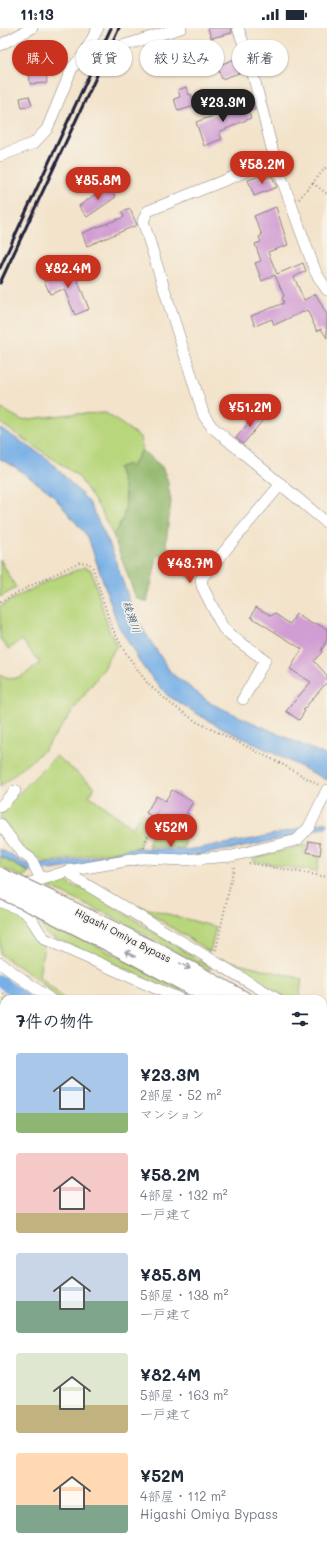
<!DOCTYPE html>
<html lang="ja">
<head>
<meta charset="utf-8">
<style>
	body { margin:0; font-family:Mali,"Klee One",sans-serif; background:#f2f2f3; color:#1f2937; height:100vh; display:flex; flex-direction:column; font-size:15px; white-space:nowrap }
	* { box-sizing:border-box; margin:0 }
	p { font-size:13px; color:#747a83 }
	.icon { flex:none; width:22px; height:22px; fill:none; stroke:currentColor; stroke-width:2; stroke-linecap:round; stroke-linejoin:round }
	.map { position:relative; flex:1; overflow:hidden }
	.panel { position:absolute; left:0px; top:967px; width:327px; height:556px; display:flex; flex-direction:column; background:#fff; border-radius:12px 12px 0 0; box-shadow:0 1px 3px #0004 }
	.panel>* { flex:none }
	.hud { position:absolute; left:12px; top:12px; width:303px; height:36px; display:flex; gap:8px }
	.price { position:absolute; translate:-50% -34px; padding:0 9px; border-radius:14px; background:#c8321e; color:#fff; font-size:13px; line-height:26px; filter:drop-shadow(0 1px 2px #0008) }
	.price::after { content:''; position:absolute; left:50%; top:24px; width:12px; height:9px; margin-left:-6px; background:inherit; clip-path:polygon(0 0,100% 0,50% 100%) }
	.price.active { background:#222; color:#fff }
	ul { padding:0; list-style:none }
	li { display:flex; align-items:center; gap:12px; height:100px; padding:0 16px }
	li span { display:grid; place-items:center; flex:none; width:112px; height:80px; border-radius:4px; color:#555 }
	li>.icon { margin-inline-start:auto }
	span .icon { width:48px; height:48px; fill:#fffc; stroke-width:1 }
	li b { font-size:17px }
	h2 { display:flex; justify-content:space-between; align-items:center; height:48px; padding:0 16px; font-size:17px }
	.tag { padding:0 14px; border-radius:18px; background:#fff; box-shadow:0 1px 3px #0004; font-size:14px; line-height:36px }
	.tag.active { background:#c8321e; color:#fff }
	.status { display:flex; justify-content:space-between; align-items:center; height:28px; padding:0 20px; background:#fff; direction:ltr }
	.status svg { height:11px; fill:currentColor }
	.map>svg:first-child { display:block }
</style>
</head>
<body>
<div class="status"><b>11:13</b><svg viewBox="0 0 49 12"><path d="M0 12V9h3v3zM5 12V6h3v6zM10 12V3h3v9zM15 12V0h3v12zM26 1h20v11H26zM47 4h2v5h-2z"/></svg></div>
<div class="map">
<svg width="327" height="1523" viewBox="0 0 327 1523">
	<rect width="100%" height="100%" fill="#f7f3e8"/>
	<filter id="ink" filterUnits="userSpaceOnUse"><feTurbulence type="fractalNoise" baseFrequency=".025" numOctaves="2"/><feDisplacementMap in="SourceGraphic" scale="8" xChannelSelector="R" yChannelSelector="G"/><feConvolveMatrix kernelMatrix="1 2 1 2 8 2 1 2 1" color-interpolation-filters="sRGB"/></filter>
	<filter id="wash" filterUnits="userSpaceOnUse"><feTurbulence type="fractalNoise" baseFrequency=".012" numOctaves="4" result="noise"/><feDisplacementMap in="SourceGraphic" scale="16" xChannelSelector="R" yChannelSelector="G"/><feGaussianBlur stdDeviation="0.9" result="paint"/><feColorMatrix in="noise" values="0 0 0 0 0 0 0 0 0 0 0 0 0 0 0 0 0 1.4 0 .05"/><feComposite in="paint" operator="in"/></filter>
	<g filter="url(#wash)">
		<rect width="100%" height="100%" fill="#f3e3ca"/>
		<g fill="#b8d67c" stroke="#6d7c5c">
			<path d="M 0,380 L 22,392 L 71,386 L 106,385 L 140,409 L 142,422 L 131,439 L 118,440 C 127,467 131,483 113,507 L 100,481 L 79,449 L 74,445 L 0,395 Z"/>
			<polygon points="0,531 16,560 0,569"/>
			<path d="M 85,539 L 91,542 L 109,602 L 117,618 L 109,629 L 105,639 L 44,722 L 0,759 L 0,647 C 14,657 28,644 40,635 L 22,612 L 9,621 L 0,611 L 0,578 L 47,553 Z"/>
			<polygon points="56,728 95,759 89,767 132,800 142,784 151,790 139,819 46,835 24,821 0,790 5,779"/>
			<polygon points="167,796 187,803 184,820 148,818 153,803 162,806"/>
			<polygon points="305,817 306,818 304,826 319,829 317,844 253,833 254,830"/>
			<polygon points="0,829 30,845 23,849 0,839"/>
			<polygon points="63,849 71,858 88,862 211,940 209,943 125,895 47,858"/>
			<polygon points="0,877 24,887 36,907 44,918 39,948 64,971 58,971 38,952 0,926"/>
			<polygon points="138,878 216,899 210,924"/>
			<polygon points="33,884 198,971 189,971 112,935 46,906"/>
			<polygon points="219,930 302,951 299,971 289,971"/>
			<polygon points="0,967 6,971 4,971 4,996 0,998"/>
			<polygon points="4,999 4,1048 0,1042 0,1002"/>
		</g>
		<path fill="#92b76c" stroke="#5a6c54" d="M 142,422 L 162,439 L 167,451 L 171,473 L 166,514 L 172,530 L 196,549 L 193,553 L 158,526 L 147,574 L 136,570 L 113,507 C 131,483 127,467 118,440 L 128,436 L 131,439 Z"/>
		<g fill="#76afe6" stroke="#4c6890">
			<polygon points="0,400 48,431 89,474 112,522 135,589 171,645 212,676 327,728 327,752 209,693 167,667 143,639 118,597 88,509 51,465 15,439 0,431"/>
			<polygon points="327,794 327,799 254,817 191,828 84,837 43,843 28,843 0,828 0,821 26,836 50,836 90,830 135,820 182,822 194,821 253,811"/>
		</g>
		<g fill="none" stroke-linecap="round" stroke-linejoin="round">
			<g stroke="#76afe6" stroke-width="12">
				<polyline points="0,953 25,971"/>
				<polyline points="323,1418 327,1421"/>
			</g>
		</g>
		<g id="blocks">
			<g fill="#d19dd3">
				<polygon points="208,0 231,0 232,5 211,10"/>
				<polygon points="240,29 245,43 222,51 217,38"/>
				<polygon points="46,40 47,55 30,56 29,42"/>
				<polygon points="186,59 189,67 191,66 195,78 178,83 174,71 180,69 178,62"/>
				<polygon points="29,68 32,77 22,80 20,70"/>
				<polygon points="253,73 255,82 248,83 251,90 219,104 222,111 204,118 196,94 229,82 229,83"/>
				<polygon points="260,148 261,152 272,148 277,159 254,168 248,152"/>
				<polygon points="108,157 116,169 87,189 79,178"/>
				<polygon points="276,179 288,217 268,224 277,246 303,235 306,243 294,249 304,272 316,266 327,287 327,310 321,301 317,303 307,282 274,297 272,291 255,298 251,288 284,275 282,270 284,268 275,247 262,253 255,235 261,233 255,216 261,214 259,209 262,207 254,188"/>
				<polygon points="130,181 137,197 87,218 82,205 124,189 122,184"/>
				<polygon points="67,241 68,243 74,241 78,251 77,251 89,281 75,287 64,261 50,266 43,250"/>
				<polygon points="258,384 264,391 243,416 236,410"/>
				<polygon points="256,579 272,588 274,585 290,596 296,586 314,597 315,595 327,601 327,612 321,623 322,624 314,633 327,647 327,654 303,682 305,683 299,692 286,683 311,654 290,641 302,621 251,589"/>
				<polygon points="172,762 193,774 186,785 189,786 184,801 166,794 165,797 146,785 156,768 165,773"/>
				<polygon points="309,813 320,815 320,818 321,819 320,827 307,824"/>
			</g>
		</g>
	</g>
	<g filter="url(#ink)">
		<use href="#blocks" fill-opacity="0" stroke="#8a8282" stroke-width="1"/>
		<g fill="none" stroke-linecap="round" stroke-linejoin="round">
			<g stroke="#8a8282" stroke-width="12">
				<g id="minor">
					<polyline points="238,0 249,31 275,132 316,245 327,262"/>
					<polyline points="0,17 32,0"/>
					<polyline points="122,18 181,0"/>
					<polyline points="0,128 34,115 47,101 72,40 83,28 98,0"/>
					<polyline points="275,132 148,183 143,193 204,388 212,399 327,495"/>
					<polyline points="243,671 265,632 230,607 223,600 202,558 201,551 281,456"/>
					<polyline points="0,779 15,763"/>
					<polyline points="0,796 21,824 31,831 39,847 43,850"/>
					<polyline points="68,843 77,851 277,971"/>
					<polyline points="18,859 68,843 143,830 182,832 232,828 297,812 309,799 327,762"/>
					<path d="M 0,873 C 8,877 19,880 26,885 C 34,892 37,903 45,911 L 180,971"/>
					<polyline points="0,935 50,971"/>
					<polyline points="323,999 327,1002"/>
					<polyline points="323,1048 327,1050"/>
					<polyline points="0,1104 4,1110"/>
					<polyline points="0,1134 4,1131"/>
					<polyline points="0,1153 4,1156"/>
					<polyline points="0,1245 4,1234"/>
					<polyline points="0,1264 4,1266"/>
					<polyline points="323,1279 327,1260"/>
					<polyline points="0,1316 4,1308"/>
					<polyline points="0,1400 4,1401"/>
					<polyline points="323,1405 327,1408"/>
					<polyline points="0,1492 4,1494"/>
					<polyline points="144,1519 151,1522 185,1523"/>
					<polyline points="17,1523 19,1519"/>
					<polyline points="85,1523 86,1519"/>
					<polyline points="194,1523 255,1520"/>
				</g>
			</g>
			<g stroke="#8a8282" stroke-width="18">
				<g id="highway">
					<polyline points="50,871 160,925 243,971"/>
					<polyline points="44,882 138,930 214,971"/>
					<polyline points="323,1017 327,1019"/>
					<polyline points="323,1032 327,1035"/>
				</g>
			</g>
			<g stroke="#8a8282" stroke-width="2" stroke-dasharray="1 3" stroke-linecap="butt">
				<polyline points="313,155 327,166"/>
				<polyline points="299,171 327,138"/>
				<polyline points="0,574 34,556 80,534 89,535 93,540 111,598 125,624 148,656 170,675 197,694 280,735 319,757"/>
				<polyline points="144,820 144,816 159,781"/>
				<polyline points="249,835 327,849"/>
				<polyline points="216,922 234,838"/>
				<polyline points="0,964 11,971"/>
				<polyline points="323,1431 327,1433"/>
			</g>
			<use href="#minor" stroke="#fff" stroke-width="11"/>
			<use href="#highway" stroke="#fff" stroke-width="16"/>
			<g stroke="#22223b" stroke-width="3">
				<polyline points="0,240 111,0"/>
				<polyline points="0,255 119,0"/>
			</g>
			<g stroke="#8a8282" stroke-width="18" stroke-linecap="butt">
				<g id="highway-bridge">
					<polyline points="0,848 50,871"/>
					<polyline points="0,862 44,882"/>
				</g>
			</g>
			<use href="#highway-bridge" stroke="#fff" stroke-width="16"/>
		</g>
		<defs><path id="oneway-shaft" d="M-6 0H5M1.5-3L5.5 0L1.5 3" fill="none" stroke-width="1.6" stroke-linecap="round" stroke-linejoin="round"/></defs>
		<g stroke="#9c9ca7">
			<use href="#oneway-shaft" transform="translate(130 926) rotate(-153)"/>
			<use href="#oneway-shaft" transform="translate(185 938) rotate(29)"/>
		</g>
	</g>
	<g text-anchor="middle" stroke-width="3" stroke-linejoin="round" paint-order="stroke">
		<g font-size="10" fill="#22223b" stroke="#f7f3e8">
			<text transform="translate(123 907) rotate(27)" y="4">Higashi Omiya Bypass</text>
		</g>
		<g font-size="11" font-style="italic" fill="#3f5377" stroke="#f7f3e8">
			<text transform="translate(132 589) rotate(72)" y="4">綾瀬川</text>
		</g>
	</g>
</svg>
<b class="price active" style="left:223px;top:95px">¥23.3M</b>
<b class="price" style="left:262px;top:157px">¥58.2M</b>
<b class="price" style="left:98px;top:173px">¥85.8M</b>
<b class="price" style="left:68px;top:261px">¥82.4M</b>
<b class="price" style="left:250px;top:400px">¥51.2M</b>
<b class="price" style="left:190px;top:556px">¥43.7M</b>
<b class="price" style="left:171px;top:820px">¥52M</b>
<div class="hud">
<a class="tag active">購入</a>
<a class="tag">賃貸</a>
<a class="tag">絞り込み</a>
<a class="tag">新着</a>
</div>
<section class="panel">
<h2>7件の物件<svg class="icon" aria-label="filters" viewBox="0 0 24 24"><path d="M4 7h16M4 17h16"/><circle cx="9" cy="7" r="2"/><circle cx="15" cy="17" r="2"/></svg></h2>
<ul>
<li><span style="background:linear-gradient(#a9c7e8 75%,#8fb573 0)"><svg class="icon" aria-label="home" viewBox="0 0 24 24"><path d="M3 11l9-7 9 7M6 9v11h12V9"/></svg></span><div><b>¥23.3M</b><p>2部屋 · 52 m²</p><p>マンション</p></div></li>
<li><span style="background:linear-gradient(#f6c9c9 75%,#c2b280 0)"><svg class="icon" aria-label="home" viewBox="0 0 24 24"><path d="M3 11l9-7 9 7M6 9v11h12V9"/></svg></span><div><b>¥58.2M</b><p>4部屋 · 132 m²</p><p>一戸建て</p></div></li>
<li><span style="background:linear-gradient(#c9d6e8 60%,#7fa58c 0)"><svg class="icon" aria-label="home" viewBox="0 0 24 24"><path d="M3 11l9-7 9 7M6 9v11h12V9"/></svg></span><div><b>¥85.8M</b><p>5部屋 · 138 m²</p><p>一戸建て</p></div></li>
<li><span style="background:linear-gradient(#dfe7d0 65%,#c2b280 0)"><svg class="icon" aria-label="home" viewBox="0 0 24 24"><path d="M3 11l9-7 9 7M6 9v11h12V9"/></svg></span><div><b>¥82.4M</b><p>5部屋 · 163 m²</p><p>一戸建て</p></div></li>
<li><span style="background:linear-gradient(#ffd9b3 65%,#7fa58c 0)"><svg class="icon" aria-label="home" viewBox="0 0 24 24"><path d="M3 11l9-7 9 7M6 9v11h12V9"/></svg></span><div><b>¥52M</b><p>4部屋 · 112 m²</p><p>Higashi Omiya Bypass</p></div></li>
</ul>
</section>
</div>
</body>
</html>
